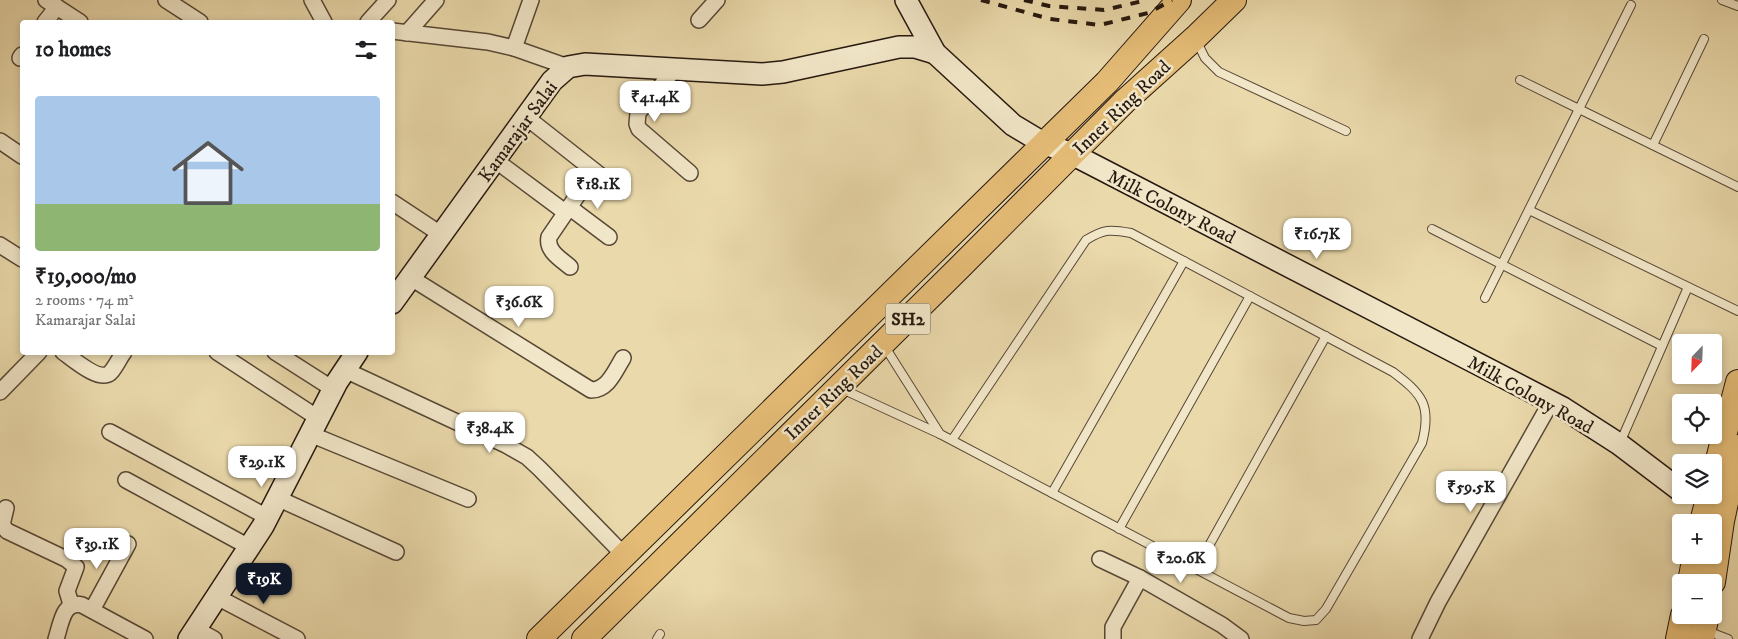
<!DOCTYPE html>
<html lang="en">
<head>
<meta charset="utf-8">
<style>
	body { margin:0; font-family:"IM FELL DW Pica",serif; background:#f6f6f6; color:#202124; height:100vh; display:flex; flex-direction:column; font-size:19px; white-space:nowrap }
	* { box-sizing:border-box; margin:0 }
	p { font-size:16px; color:#757577 }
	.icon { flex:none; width:28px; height:28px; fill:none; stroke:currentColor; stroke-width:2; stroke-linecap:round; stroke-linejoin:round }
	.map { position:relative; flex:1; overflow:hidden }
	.details { position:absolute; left:20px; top:20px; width:375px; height:335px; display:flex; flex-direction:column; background:#fff; border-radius:5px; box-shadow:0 2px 8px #0003 }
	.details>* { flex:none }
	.needle { width:32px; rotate:203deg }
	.tools { position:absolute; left:1672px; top:334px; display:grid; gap:10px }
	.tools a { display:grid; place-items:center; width:50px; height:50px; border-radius:5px; background:#fff; box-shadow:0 2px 8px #0003; font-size:25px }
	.price { position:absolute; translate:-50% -42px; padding:0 11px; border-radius:10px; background:#fff; color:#222; font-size:16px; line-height:32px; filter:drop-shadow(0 1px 2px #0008) }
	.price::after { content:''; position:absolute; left:50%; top:30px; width:15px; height:11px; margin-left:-8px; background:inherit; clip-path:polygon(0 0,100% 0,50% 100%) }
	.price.on { background:#111827; color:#fff }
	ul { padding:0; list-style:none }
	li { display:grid; align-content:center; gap:10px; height:265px; padding:0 15px }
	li+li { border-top:1px solid #e0e0e0 }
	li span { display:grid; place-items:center; height:155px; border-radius:5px; color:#555 }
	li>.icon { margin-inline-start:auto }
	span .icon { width:90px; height:90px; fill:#fffc; stroke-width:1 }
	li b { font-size:21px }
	h2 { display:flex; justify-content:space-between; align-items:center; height:60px; padding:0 15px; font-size:21px }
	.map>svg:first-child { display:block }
</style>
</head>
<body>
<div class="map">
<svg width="1738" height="639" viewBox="0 0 1738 639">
	<rect width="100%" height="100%" fill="#ead9ab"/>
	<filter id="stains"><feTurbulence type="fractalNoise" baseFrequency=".004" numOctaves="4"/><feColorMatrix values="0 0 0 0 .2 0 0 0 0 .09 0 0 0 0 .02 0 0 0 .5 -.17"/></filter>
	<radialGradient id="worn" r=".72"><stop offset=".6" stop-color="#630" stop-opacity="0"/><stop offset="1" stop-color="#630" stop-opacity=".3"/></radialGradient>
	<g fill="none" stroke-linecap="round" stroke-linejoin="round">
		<g stroke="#574836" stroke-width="10">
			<g id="lane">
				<polyline points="1722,0 1738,6"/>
				<polyline points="1196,40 1205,58 1219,72 1346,131"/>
				<polyline points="1520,80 1579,109 1631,5"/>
				<polyline points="1653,145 1704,39"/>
				<polyline points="1529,210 1738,311"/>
				<polyline points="1432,229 1662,346"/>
				<polyline points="1485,298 1579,109 1738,187"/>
				<polyline points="885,347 940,434"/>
				<path d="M 842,389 L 940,434 L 1289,618 L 1304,621 L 1316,620 L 1326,609 L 1422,443 C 1432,405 1422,394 1393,372 L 1131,233 C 1110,229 1104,229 1086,240 L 952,440"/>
				<polyline points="1620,443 1688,287"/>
				<polyline points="1052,493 1184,261"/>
				<polyline points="1119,529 1250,296"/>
				<polyline points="1196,569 1326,336"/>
				<polyline points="1707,631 1728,639"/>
				<polyline points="657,639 660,634"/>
			</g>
		</g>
		<g stroke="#574836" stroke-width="18">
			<g id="street">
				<polyline points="46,0 80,22"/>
				<polyline points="166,0 200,22"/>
				<polyline points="312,0 324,22"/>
				<polyline points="699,20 717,0"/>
				<polyline points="45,22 57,7"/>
				<polyline points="368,22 388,0"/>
				<polyline points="392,31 488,42 514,48 568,67"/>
				<polyline points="407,33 436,0"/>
				<polyline points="514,48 531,0"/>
				<polyline points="20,58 22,55"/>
				<polyline points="675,69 638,113 637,124 639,129 690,173"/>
				<polyline points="526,117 620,191"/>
				<polyline points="0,141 22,156"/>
				<polyline points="495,160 565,212"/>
				<polyline points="392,202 442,235"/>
				<polyline points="569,207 609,237"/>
				<polyline points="0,245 22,259"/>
				<path d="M 570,267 C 561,259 546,251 549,237 L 594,171"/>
				<path d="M 411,278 L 591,390 C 608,390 615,371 623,358"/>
				<path d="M 63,352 C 73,359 99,382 110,373 C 115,368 119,359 124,352"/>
				<polyline points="217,352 318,418"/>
				<polyline points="275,352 333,389"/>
				<polyline points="345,370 506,445 527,457 540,469 624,555"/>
				<polyline points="0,392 39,352"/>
				<polyline points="110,432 267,517"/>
				<polyline points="310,434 468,499"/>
				<polyline points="126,480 249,547"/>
				<polyline points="277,498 396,552"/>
				<polyline points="6,508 2,525 7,531 66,559 76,567 67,591 71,604"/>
				<polyline points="1100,559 1140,578 1222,625 1241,639"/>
				<polyline points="217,597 297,639"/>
				<polyline points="92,610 128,544"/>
				<polyline points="196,629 214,639"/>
				<path d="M 56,639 C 61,624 63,600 82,605 L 145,639"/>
				<polyline points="1113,639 1113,627 1140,578"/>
				<polyline points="1420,639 1438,602 1551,402"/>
			</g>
		</g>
		<g stroke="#26180f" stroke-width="24">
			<g id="secondary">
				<polyline points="906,0 935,53 1013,125 1043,143 1072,154 1134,186 1563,408 1619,444 1681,491"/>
				<polyline points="392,303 552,81 568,67 585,64 762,74 783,72 899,47 915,47 935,53"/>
				<polyline points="189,639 263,526 337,382 357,352"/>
			</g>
		</g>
		<g stroke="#26180f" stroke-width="26">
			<g id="primary">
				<polyline points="1714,475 1738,382"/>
				<polyline points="1702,522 1709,495"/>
				<polyline points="1690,582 1695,555"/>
				<polyline points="1713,582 1722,521 1738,447"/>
				<polyline points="539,639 1107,82 1179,0"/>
				<polyline points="584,639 960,267 1125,101 1195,38 1234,0"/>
				<polyline points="1678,639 1683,615"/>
				<polyline points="1702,639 1707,615"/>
			</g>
		</g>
		<use href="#lane" stroke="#f1e6c8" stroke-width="8"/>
		<use href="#street" stroke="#f1e6c8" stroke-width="15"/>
		<use href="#secondary" stroke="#f1e6c8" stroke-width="21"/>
		<use href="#primary" stroke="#e5bc76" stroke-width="24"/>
		<g stroke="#26180f" stroke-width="4" stroke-dasharray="9 9" stroke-linecap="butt">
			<polyline points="981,0 1050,19 1100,25 1148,13 1172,0"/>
			<polyline points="1024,0 1049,6 1104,10 1147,0"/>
		</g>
	</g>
	<g text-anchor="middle" stroke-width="5" stroke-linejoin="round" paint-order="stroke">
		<rect fill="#f1e6c8" stroke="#635646" stroke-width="1" x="885.5" y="303.5" width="45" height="31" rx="4"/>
		<g font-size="18" font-weight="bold" fill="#26180f">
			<text x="908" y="325">SH2</text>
		</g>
		<g font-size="19" fill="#26180f" stroke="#f1e6c8">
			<text transform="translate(1121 107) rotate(-44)" y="7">Inner Ring Road</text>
			<text transform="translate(517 131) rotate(-54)" y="7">Kamarajar Salai</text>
			<text transform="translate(1172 206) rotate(27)" y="7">Milk Colony Road</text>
			<text transform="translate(833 392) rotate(-44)" y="7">Inner Ring Road</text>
			<text transform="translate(1531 394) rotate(29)" y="7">Milk Colony Road</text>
		</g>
	</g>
	<rect width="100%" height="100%" filter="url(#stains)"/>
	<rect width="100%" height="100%" fill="url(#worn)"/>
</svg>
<div class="tools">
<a><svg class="needle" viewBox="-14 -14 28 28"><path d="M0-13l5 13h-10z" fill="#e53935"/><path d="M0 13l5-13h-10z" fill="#757577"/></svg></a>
<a><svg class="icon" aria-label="locate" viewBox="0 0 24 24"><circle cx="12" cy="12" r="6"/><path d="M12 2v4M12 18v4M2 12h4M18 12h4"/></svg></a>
<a><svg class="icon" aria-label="layers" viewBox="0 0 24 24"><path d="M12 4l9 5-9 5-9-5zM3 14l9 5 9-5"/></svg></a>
<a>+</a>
<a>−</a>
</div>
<b class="price" style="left:655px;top:123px">₹41.4K</b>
<b class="price" style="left:598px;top:210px">₹18.1K</b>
<b class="price" style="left:1317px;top:260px">₹16.7K</b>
<b class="price" style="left:519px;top:328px">₹36.6K</b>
<b class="price" style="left:490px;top:454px">₹38.4K</b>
<b class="price" style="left:262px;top:488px">₹29.1K</b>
<b class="price" style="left:1471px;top:513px">₹59.5K</b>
<b class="price" style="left:97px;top:570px">₹39.1K</b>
<b class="price" style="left:1181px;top:584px">₹20.6K</b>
<b class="price on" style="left:264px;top:605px">₹19K</b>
<section class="details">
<h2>10 homes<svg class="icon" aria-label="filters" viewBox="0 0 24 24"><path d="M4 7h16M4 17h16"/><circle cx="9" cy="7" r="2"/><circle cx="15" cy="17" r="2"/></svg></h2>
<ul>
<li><span style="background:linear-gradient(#a9c7e8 70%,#8fb573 0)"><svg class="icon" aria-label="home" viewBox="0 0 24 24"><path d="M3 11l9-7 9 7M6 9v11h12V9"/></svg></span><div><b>₹19,000/mo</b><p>2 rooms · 74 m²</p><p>Kamarajar Salai</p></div></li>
</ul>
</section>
</div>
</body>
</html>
